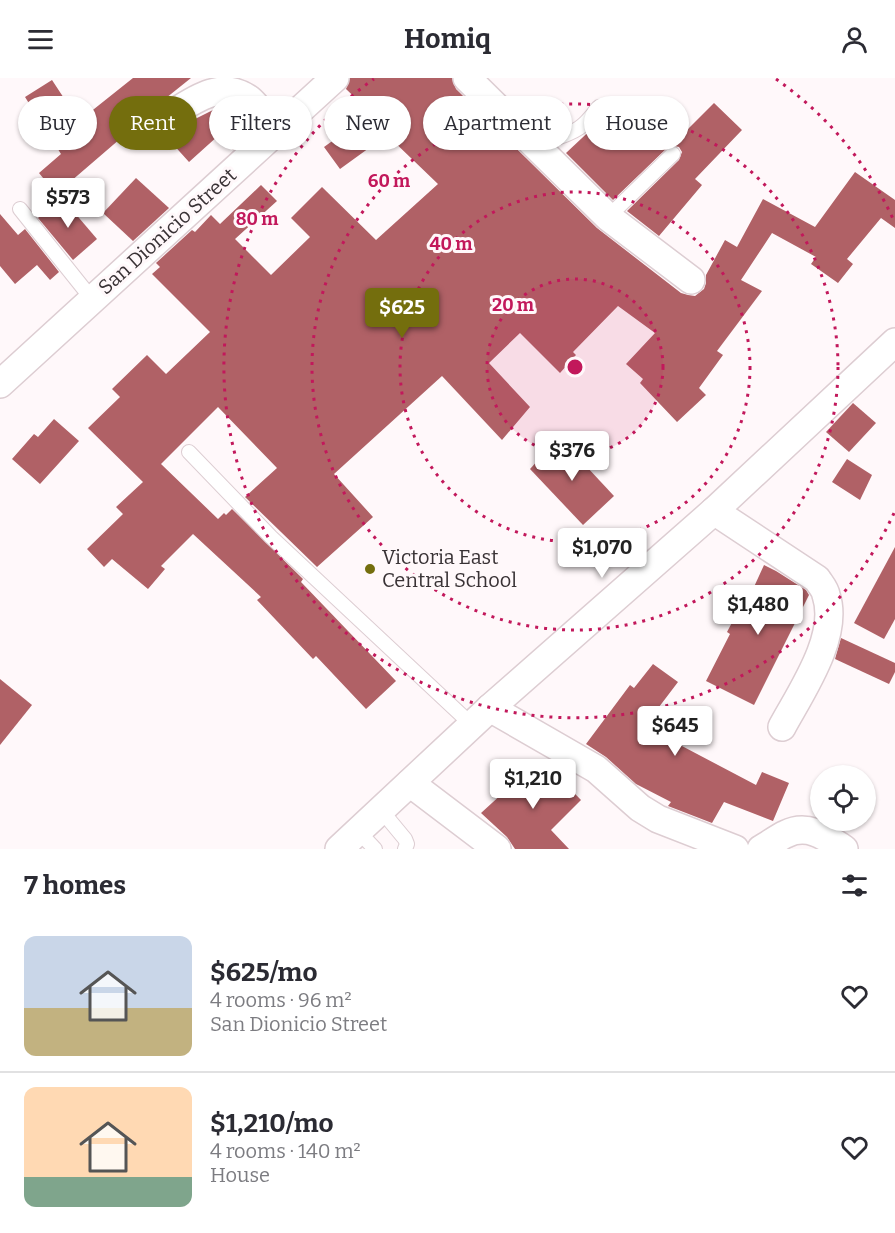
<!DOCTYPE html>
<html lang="en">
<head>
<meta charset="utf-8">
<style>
	body { margin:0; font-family:Bitter,serif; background:#f2f2f3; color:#2b2b33; height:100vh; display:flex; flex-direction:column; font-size:22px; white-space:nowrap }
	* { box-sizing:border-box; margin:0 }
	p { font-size:20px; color:#7c7c81 }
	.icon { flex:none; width:33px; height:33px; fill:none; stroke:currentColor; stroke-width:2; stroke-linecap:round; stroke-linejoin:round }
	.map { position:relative; height:771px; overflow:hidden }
	.drawer { display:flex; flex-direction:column; background:#fff; flex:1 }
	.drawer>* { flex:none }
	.top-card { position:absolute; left:18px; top:18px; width:860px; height:54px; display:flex; gap:12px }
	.fabs { position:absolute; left:810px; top:687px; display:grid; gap:12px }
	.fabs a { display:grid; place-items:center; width:66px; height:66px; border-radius:50%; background:#fff; box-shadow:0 2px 4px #0004; font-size:30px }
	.price { position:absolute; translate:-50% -51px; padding:0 14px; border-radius:6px; background:#fff; color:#222; font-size:20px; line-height:39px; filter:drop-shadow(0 2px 3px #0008) }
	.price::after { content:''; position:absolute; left:50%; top:36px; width:18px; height:14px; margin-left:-9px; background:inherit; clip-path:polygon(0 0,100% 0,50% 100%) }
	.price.current { background:#746e0d; color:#fff }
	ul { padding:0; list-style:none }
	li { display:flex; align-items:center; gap:18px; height:150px; padding:0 24px }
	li+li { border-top:2px solid #e1e1e2 }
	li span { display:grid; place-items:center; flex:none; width:168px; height:120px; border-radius:12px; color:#555 }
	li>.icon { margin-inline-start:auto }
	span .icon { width:72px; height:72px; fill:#fffc; stroke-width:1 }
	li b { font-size:26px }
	h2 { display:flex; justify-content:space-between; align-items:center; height:72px; padding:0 24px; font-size:26px }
	.chip { padding:0 21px; border-radius:27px; background:#fff; box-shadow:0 2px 4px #0004; font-size:21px; line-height:54px }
	.chip.current { background:#746e0d; color:#fff }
	header { display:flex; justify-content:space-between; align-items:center; height:78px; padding:0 24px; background:#fff; font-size:27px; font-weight:700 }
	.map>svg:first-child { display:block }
</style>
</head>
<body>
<header><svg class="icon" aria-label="menu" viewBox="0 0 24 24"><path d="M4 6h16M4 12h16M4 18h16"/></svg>Homiq<svg class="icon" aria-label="person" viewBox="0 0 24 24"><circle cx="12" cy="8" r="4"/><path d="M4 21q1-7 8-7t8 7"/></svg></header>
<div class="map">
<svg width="895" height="771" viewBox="0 0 895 771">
	<rect width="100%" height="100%" fill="#fff8fa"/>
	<g fill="#b06166">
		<polygon points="133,0 191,0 156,28 149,36 56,116 39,95 61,76 25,19 52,2 79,43"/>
		<polygon points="350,0 452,0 456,11 597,150 681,215 688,217 695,218 704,211 706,205 706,197 725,162 737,169 763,121 815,149 855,94 895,122 895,150 881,140 847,181 853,186 838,205 811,186 816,179 772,155 741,202 762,213 717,273 723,277 699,310 706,317 677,344 640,305 643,301 626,286 655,255 618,228 573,274 576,277 560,295 520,255 489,285 530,329 502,362 442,298 334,396 373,439 317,489 245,419 277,390 218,329 161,386 218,441 224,435 226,437 232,431 303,501 301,504 396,603 366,631 316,578 313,581 257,522 261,519 193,456 161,488 165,491 148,511 112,481 104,489 87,471 123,436 116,429 143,404 88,350 120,319 112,311 147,277 166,296 210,254 152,196 160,189 156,185 192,152 195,154 211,137 220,146 261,107 277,123 235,161 271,197 310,159 291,140 322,109 376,162 438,106 387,57 340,91 324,69 371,35 346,11"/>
		<polygon points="651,20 686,53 714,25 742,52 695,101 702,107 659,158 627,133 679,82 682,74 679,69 671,67 667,70 613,122 566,75 598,45 614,61"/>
		<polygon points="219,29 233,30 240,34 255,52 233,72 219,57 189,84 171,64 191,43"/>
		<polygon points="136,100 169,130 133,163 103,135"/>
		<polygon points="62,120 97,161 73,182 38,140"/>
		<polygon points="0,136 18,157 25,151 59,194 50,202 37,187 15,206 0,188"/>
		<polygon points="853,325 876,345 849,374 826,354"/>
		<polygon points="54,341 79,363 40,406 12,381 34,356 38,359"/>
		<polygon points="559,359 614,418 583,447 530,391"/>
		<polygon points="847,381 872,397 860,422 832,404"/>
		<polygon points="895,469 895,541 884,561 854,545"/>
		<polygon points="764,487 776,493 806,512 809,517 754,627 706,603 730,556 727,554 745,520 748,522"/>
		<polygon points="841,560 895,585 895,594 889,606 835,581"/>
		<polygon points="653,586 678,604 659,629 691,648 680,667 756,707 762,694 789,705 773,743 724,724 712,745 668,728 671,724 636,706 606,679 586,666 630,607 634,610"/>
		<polygon points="0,601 32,627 0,667"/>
		<polygon points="542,682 581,722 551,752 569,771 515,771 507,759 481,735 504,714 507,717"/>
	</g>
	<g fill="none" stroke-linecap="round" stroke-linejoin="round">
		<g stroke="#ddcdd2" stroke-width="16">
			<g id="service">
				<path d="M 534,67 C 549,62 566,59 579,50 C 587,45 593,36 599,29"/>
				<polyline points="20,131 92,221"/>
				<polyline points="608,139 673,76"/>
				<polyline points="189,374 271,459 472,647"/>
				<polyline points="381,732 405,761 407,766 405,771"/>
				<polyline points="358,753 375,771"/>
			</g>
		</g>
		<g stroke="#ddcdd2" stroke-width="30">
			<g id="minor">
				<polyline points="467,0 608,139 691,202"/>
				<path d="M 164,41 C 190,25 219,0 249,21 C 259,29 268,44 276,55"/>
				<polyline points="0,306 335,0"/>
				<path d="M 714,433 L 817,501 C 820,506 825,511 826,517 C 840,558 801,614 782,649"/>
				<polyline points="490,630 596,691 640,730 658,741 735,771"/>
				<polyline points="410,705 497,771"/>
				<polyline points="339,771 490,630 714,433 895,264"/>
				<path d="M 761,771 C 769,767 777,760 786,756 C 808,745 826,759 844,771"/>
			</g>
		</g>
		<use href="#service" stroke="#fff" stroke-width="14"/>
		<use href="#minor" stroke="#fff" stroke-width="27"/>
	</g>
	<circle cx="575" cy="289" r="88" fill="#c2185b" fill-opacity=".12"/>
	<g fill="none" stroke="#c2185b" stroke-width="3" stroke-dasharray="3 6">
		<circle cx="575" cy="289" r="88"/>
		<circle cx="575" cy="289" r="175"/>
		<circle cx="575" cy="289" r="263"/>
		<path d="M894 435A351 351 0 1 1 374 1M776 1A351 351 0 0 1 894 143"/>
	</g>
	<circle fill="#746e0d" stroke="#fff8fa" stroke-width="2" cx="370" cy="491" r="6"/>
	<g text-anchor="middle" stroke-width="6" stroke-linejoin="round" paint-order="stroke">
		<g font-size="20" fill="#393235" stroke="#fff8fa">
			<text transform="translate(167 153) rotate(-42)" y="7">San Dionicio Street</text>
		</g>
		<g font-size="20" fill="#393235" stroke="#fff8fa" text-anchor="start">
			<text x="382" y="486">Victoria East<tspan x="382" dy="23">Central School</tspan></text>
		</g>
	</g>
	<circle cx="575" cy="289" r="9" fill="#c2185b" stroke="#fff8fa" stroke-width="3"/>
	<g font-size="18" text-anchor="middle" font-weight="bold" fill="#c2185b" stroke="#fff8fa" stroke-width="6" stroke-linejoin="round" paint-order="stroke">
		<text x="389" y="109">60 m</text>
		<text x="257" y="147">80 m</text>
		<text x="451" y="172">40 m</text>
		<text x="513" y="233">20 m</text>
	</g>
</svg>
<div class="fabs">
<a><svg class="icon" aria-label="locate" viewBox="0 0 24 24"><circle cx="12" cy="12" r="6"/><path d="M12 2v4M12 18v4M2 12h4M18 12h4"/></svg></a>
</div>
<b class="price" style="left:68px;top:151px">$573</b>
<b class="price current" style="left:402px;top:261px">$625</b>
<b class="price" style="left:572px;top:404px">$376</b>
<b class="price" style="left:602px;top:501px">$1,070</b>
<b class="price" style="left:758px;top:558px">$1,480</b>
<b class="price" style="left:675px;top:679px">$645</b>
<b class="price" style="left:533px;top:732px">$1,210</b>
<div class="top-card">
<a class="chip">Buy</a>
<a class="chip current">Rent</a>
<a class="chip">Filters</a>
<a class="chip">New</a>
<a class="chip">Apartment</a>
<a class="chip">House</a>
</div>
</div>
<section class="drawer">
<h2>7 homes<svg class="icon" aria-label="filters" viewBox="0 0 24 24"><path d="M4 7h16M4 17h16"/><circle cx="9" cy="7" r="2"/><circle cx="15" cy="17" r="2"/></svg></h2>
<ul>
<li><span style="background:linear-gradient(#c9d6e8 60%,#c2b280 0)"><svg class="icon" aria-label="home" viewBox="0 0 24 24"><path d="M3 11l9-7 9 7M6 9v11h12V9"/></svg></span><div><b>$625/mo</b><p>4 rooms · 96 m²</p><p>San Dionicio Street</p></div><svg class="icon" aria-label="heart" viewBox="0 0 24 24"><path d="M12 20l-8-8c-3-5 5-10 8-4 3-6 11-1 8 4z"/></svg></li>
<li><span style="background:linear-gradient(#ffd9b3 75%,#7fa58c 0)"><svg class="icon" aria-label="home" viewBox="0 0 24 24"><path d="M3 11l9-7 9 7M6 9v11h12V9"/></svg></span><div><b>$1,210/mo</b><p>4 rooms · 140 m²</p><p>House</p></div><svg class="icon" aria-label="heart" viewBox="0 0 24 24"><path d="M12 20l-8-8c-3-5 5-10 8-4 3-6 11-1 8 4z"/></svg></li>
</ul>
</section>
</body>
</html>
